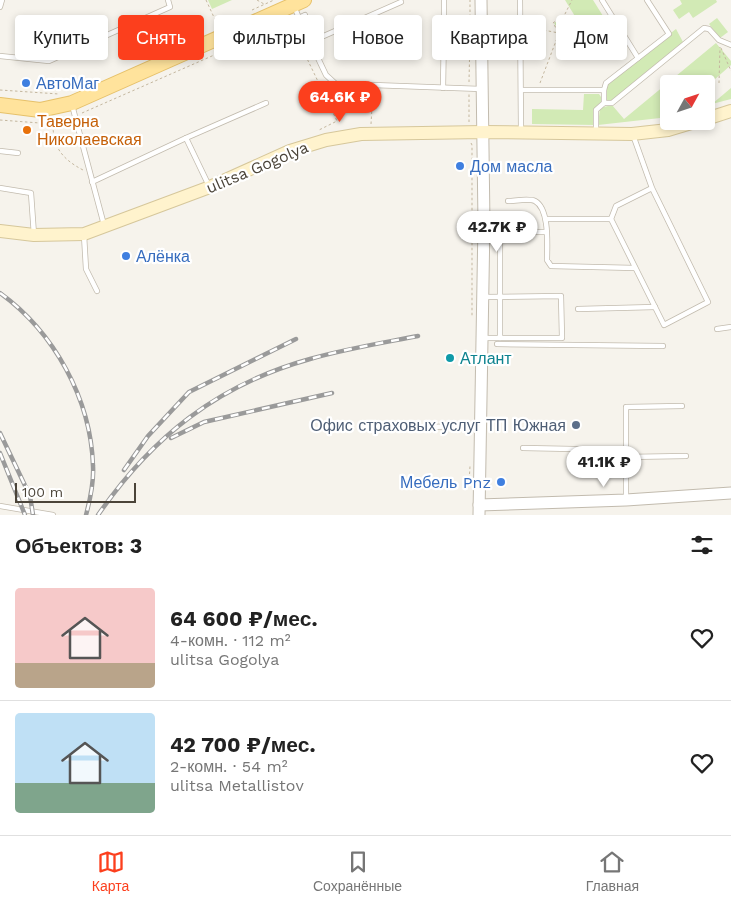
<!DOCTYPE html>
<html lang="ru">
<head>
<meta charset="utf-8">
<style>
	body { margin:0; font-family:"Work Sans",sans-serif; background:#f2f2f2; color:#222; height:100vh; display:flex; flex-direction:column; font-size:19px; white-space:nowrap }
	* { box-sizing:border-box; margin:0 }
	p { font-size:16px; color:#767676 }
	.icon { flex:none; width:28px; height:28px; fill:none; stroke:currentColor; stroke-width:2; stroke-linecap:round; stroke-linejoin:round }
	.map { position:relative; height:515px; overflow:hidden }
	.drawer { display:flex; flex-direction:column; background:#fff; flex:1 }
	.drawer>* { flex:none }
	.hud { position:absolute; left:15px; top:15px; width:701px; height:45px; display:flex; gap:10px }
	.needle { width:32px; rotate:50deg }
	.tools { position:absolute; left:660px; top:75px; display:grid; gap:10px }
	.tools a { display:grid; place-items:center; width:55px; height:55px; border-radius:5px; background:#fff; box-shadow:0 2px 8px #0003; font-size:25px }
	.scale { position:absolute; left:15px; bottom:12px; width:121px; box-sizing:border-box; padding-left:5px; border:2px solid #4b4439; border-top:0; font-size:14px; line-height:18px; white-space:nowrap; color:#4b4439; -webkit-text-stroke:4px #fff; paint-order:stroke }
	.price { position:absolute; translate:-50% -42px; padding:0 11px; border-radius:18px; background:#fff; color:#222; font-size:16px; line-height:32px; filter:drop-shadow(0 1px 2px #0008) }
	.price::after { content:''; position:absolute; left:50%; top:30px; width:15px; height:11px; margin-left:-8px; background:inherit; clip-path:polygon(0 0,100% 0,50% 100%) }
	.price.current { background:#fc3f1d; color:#fff }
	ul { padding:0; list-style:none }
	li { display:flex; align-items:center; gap:15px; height:125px; padding:0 15px }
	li+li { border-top:1px solid #e0e0e0 }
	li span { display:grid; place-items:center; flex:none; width:140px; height:100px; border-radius:5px; color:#555 }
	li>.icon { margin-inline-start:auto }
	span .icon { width:60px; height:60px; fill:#fffc; stroke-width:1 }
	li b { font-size:21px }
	h2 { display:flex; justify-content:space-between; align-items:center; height:60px; padding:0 15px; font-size:21px }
	.pill { padding:0 18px; border-radius:5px; background:#fff; box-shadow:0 2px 8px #0003; font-size:18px; line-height:45px }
	.pill.current { background:#fc3f1d; color:#fff }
	.tabs { display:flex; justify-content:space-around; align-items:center; height:70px; border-top:1px solid #e0e0e0; background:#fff; font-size:14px; color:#767676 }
	.tabs a { display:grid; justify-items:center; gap:2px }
	.tabs .current { color:#fc3f1d }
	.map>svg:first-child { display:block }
</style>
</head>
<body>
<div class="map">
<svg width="731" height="515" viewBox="0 0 731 515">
	<rect width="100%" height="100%" fill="#f6f3ec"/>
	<g fill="#d2eab5">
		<polygon points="208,0 232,0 212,9"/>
		<polygon points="565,0 593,0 613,32 592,44"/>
		<polygon points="680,0 716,0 717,2 693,18 689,12 679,19 673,10 682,4"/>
		<polygon points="566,16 578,35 566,42 554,23"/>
		<polygon points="717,18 728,32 720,38 709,24"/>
		<polygon points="676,29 683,42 612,101 605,102 604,90 608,82"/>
		<polygon points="716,43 731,61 731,65 706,87 706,84 669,84 669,117 598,125 600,108 612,105 624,119"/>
		<polygon points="731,88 731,99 712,104"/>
		<polygon points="584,94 599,94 601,97 601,102 594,109 595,125 532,124 532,109 583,110"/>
	</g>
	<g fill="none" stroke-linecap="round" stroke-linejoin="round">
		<g stroke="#c2bbae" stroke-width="6">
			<g id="service">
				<polyline points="520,0 521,131"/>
				<polyline points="602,0 638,58"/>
				<polyline points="294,6 299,18 305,15"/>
				<polyline points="0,7 2,0"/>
				<polyline points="299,18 326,75 338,86 373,85 481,89"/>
				<polyline points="444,30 444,0"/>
				<polyline points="310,42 401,2"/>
				<polyline points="0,56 49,61 170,7 168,0"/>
				<polyline points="443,88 444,30 481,29"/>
				<polyline points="522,90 604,90"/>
				<polyline points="604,103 612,103 704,28 709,29 719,40 731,45"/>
				<polyline points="72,105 104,225"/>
				<polyline points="596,133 596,110 604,103 604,90 606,83 669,34 647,0"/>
				<polyline points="633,135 652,188 708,302 664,325 611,219 616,206 652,188"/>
				<polyline points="186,138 266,103"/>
				<polyline points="0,151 18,153"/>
				<polyline points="92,182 186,138 209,186"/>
				<polyline points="0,188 31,193 34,235"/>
				<path d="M 508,201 C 515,201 529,198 535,201 C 550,209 547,246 547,260 L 551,266 L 635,268"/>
				<polyline points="546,219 611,219"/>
				<polyline points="485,232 546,232"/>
				<polyline points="84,235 86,269 97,291"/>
				<polyline points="578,309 655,307"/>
				<polyline points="717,329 731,327"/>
				<polyline points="483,338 562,338 561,296 484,297"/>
				<polyline points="500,338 500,232"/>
				<polyline points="497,344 663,346"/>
				<polyline points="422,427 479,426"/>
				<polyline points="523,448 625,450"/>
				<polyline points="626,457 686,456"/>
				<polyline points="626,500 626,407 682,406"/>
				<polyline points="0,506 53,515"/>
			</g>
		</g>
		<g stroke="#c2bbae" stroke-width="13">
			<g id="tertiary">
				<polyline points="479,505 626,500 731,493"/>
				<polyline points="479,515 484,223 481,0"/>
			</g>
		</g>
		<g stroke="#d6c79b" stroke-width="14">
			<g id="secondary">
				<polyline points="706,119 731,111"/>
				<polyline points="0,231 34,235 84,234 210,187 290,151 326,140 361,134 483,132 632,134 668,130 698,121"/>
			</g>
		</g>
		<g stroke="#e6c16a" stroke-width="16">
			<polyline id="primary" points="0,105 40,110 72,103 304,0"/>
		</g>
		<g stroke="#c4b79f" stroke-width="1" stroke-dasharray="2.5 2.5" stroke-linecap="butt">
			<polyline points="206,0 218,26"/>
			<polyline points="257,0 264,4"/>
			<polyline points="252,10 274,0"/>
			<polyline points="288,19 337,121 319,130"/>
			<polyline points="470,22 470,0"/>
			<polyline points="536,24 543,30 559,33 565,43 596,46 622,45"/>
			<polyline points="492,29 499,29"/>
			<polyline points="721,48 731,71"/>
			<polyline points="469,82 470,36"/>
			<polyline points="540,83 559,33 553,23 565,14 572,0"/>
			<polyline points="719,83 720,47"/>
			<polyline points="0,90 59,94"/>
			<polyline points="82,113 294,20"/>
			<polyline points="0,120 53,124 69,118"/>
			<polyline points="469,122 469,94"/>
			<polyline points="371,124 373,91"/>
			<path d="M 53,125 C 53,147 62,159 83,170"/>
			<polyline points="471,143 472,145 472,316"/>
			<polyline points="469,484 470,466"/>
		</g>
		<use href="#service" stroke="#fff" stroke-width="4.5"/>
		<use href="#tertiary" stroke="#fff" stroke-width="11"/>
		<use href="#secondary" stroke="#fff3cd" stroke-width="12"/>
		<use href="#primary" stroke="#ffe39c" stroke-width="14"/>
		<g stroke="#9a9a9a" stroke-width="4.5">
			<g id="rail">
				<path d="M 0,293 C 54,332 91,399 93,466 C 94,482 90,500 86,515"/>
				<polyline points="0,433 30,496 33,515"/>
				<polyline points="171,438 204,422 332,393"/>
				<polyline points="0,453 25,515"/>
				<polyline points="124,470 148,436 189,392 296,339"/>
				<path d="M 98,515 C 152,437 217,385 310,359 C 345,349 382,343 418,336"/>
			</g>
		</g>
		<use href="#rail" stroke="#fff" stroke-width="2.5" stroke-dasharray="8" stroke-linecap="butt"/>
	</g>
	<g fill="#3f7fe0" stroke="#fff" stroke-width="2">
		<circle cx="26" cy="83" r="5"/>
		<circle cx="460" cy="166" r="5"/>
		<circle cx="126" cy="256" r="5"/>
		<circle cx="501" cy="482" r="5"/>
	</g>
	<circle fill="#e8710a" stroke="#fff" stroke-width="2" cx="27" cy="130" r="5"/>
	<circle fill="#0f9aa8" stroke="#fff" stroke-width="2" cx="450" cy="358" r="5"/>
	<circle fill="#5c6f8a" stroke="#fff" stroke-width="2" cx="576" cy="425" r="5"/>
	<g text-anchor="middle" stroke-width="4.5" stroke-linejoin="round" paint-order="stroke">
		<g font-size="16" fill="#366cbe" stroke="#fff" text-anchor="start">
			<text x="36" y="89">АвтоМаг</text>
			<text x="470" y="172">Дом масла</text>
			<text x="136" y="262">Алёнка</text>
			<text x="491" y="488" text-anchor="end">Мебель Pnz</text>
		</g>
		<g font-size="16" fill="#c56008" stroke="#fff" text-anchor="start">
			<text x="37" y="127">Таверна<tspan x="37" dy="18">Николаевская</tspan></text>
		</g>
		<g font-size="16" fill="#4b4439" stroke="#fff">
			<text transform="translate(257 167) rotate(-23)" y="6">ulitsa Gogolya</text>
		</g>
		<g font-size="16" fill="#0d838f" stroke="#fff" text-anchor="start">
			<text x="460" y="364">Атлант</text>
		</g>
		<g font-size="16" fill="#4e5e75" stroke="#fff" text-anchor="end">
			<text x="566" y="431">Офис страховых услуг ТП Южная</text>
		</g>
	</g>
</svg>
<div class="tools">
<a><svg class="needle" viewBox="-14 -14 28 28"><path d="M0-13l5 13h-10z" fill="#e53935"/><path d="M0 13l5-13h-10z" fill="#767676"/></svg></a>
</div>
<div class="scale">100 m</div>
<b class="price current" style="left:340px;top:123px">64.6K ₽</b>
<b class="price" style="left:497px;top:253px">42.7K ₽</b>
<b class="price" style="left:604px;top:488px">41.1K ₽</b>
<div class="hud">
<a class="pill">Купить</a>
<a class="pill current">Снять</a>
<a class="pill">Фильтры</a>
<a class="pill">Новое</a>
<a class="pill">Квартира</a>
<a class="pill">Дом</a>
</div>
</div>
<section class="drawer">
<h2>Объектов: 3<svg class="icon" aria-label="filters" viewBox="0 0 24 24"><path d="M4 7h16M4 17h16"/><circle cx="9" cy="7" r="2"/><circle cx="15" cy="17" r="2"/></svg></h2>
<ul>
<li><span style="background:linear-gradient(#f6c9c9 75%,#b9a48a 0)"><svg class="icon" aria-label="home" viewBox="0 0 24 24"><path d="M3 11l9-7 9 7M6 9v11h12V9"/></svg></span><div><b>64 600 ₽/мес.</b><p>4-комн. · 112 m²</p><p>ulitsa Gogolya</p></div><svg class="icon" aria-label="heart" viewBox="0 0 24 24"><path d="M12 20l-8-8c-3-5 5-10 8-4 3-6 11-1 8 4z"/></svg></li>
<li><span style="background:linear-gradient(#bfe0f5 70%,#7fa58c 0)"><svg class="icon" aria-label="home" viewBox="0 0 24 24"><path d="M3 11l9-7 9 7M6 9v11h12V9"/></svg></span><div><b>42 700 ₽/мес.</b><p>2-комн. · 54 m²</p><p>ulitsa Metallistov</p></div><svg class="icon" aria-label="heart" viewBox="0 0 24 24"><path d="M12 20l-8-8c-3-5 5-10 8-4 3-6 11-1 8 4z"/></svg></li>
</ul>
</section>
<nav class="tabs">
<a class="current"><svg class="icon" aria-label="map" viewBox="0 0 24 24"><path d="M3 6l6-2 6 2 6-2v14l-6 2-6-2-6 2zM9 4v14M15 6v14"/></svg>Карта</a>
<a><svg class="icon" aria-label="saved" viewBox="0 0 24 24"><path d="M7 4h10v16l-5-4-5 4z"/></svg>Сохранённые</a>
<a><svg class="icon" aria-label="home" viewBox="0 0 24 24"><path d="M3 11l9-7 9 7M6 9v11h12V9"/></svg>Главная</a>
</nav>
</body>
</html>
